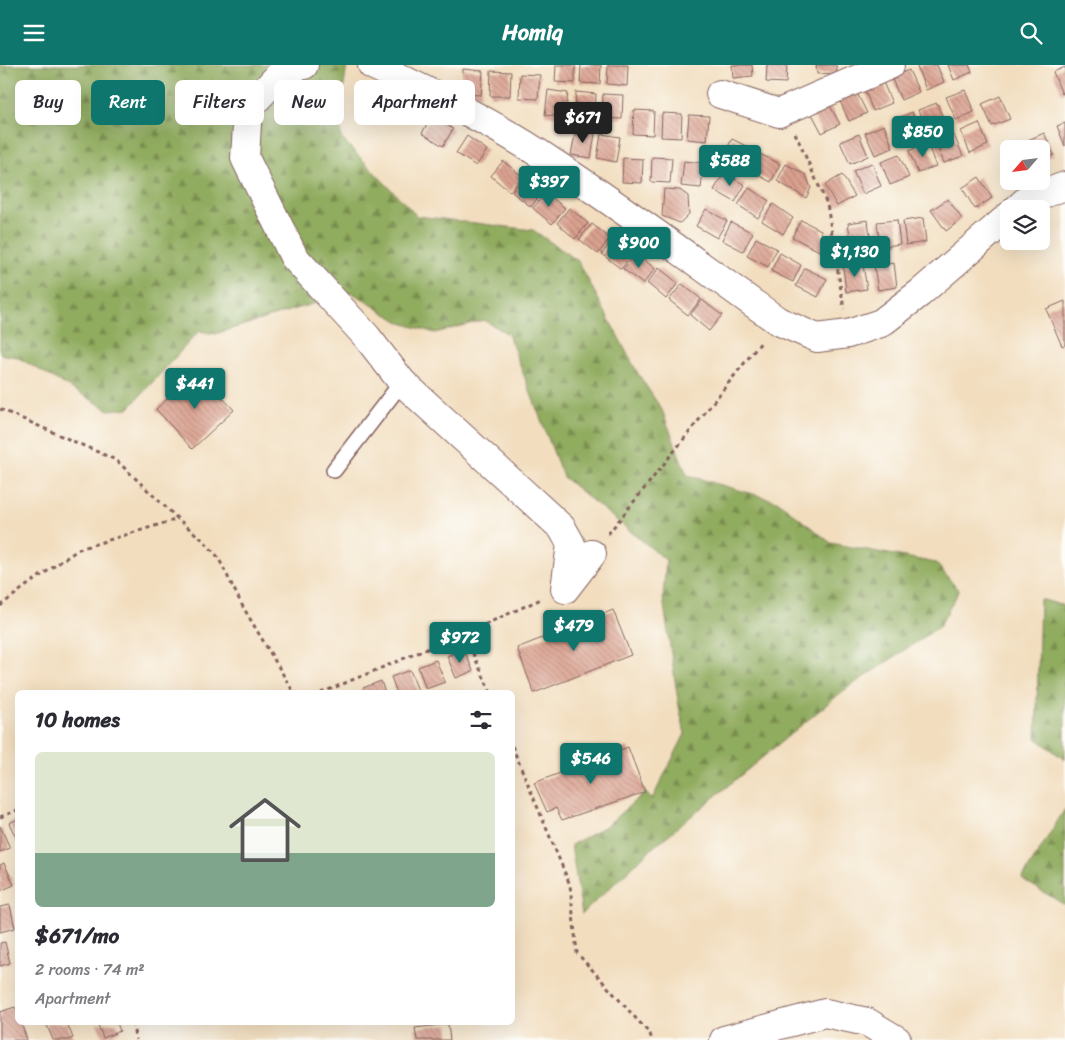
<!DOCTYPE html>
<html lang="en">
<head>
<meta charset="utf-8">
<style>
	body { margin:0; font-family:Sriracha,sans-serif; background:#f2f2f3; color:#2b2b33; height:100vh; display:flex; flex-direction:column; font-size:19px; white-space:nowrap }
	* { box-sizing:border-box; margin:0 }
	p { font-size:16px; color:#7c7c81 }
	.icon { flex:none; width:28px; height:28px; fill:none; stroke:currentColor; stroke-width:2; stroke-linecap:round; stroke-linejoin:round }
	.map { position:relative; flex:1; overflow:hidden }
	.sheet { position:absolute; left:15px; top:625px; width:500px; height:335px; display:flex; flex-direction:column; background:#fff; border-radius:8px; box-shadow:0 5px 20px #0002 }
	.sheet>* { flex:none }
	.banner { position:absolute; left:15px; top:15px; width:500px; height:45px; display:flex; gap:10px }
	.needle { width:32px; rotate:242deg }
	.fabs { position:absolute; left:1000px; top:75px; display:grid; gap:10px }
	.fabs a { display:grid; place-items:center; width:50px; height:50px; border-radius:8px; background:#fff; box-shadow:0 5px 20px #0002; font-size:25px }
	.price { position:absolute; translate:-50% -42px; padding:0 11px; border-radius:5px; background:#0f766e; color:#fff; font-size:16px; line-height:32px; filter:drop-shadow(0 1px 2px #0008) }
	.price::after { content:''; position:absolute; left:50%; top:30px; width:15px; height:11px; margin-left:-8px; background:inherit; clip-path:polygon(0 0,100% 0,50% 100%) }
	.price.active { background:#222; color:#fff }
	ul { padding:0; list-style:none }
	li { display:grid; align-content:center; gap:10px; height:265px; padding:0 20px }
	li+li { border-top:1px solid #e1e1e2 }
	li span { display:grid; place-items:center; height:155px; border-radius:8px; color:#555 }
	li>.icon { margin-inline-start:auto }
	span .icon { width:90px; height:90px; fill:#fffc; stroke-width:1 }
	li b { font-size:21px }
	h2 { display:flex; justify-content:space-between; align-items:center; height:60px; padding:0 20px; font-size:21px }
	.pill { padding:0 18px; border-radius:8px; background:#fff; box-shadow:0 5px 20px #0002; font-size:18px; line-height:45px }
	.pill.active { background:#0f766e; color:#fff }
	header { display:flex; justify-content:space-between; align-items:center; height:65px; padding:0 20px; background:#0f766e; color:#fff; font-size:22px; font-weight:800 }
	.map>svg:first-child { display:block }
</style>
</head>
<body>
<header><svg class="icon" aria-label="menu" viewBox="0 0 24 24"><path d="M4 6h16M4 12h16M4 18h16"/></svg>Homiq<svg class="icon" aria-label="search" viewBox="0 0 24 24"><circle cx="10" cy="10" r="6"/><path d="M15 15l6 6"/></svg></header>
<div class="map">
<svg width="1065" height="975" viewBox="0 0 1065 975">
	<defs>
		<pattern id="forest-firs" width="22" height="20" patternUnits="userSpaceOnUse" patternTransform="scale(1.25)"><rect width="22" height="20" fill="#90ac5e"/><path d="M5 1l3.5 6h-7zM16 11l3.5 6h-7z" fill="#788b4e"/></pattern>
		<pattern id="building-back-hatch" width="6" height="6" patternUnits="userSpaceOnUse" patternTransform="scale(1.25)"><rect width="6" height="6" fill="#dba290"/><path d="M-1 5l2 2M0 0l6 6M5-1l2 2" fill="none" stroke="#b48376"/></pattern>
	</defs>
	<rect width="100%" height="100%" fill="#fdfcf7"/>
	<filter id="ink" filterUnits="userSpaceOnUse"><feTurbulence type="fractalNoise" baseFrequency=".02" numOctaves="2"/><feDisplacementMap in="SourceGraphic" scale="10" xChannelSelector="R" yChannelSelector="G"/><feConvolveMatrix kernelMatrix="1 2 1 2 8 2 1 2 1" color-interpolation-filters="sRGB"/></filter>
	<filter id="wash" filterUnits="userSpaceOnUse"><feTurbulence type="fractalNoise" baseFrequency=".0096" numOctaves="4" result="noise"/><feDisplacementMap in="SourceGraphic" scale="20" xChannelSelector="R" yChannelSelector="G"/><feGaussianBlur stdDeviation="1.12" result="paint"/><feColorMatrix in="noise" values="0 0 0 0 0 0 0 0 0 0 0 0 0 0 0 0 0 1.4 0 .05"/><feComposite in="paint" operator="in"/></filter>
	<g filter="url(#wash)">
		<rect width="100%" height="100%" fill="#f2debf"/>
		<g fill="url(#forest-firs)" stroke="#6d6644">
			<polygon points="0,0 347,0 340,47 341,73 417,151 533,165 578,196 637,307 662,345 687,410 777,436 831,478 936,498 959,526 939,562 843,626 650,785 582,849 571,780 606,761 645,727 652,734 685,669 678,636 663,533 666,495 563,412 508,269 484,255 435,268 401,258 351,227 215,269 199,266 129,343 109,345 17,292 0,289"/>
			<polygon points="1040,534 1065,541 1065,695 1036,673"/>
			<polygon points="1065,744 1065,840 1022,814"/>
		</g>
		<g id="blocks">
			<g fill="url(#building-back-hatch)">
				<polygon points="556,0 575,0 575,18 555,17"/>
				<polygon points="581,0 601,0 600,19 580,18"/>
				<polygon points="608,0 628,0 627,21 607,19"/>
				<polygon points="732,0 752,0 753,11 733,13"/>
				<polygon points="767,0 787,0 786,18 766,17"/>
				<polygon points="816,0 836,0 837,8 817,9"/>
				<polygon points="922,0 937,0 944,17 926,25 917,2"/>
				<polygon points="948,0 969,0 972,7 954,15"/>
				<polygon points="1065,2 1065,28 1062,29 1053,7"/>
				<polygon points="463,4 483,6 481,30 462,29"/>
				<polygon points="909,5 919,27 901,35 891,12"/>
				<polygon points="491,6 511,7 510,31 490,31"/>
				<polygon points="520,9 540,10 538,34 519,33"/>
				<polygon points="882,15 892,38 873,46 864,23"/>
				<polygon points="548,25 568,28 565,52 545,50"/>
				<polygon points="965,25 974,47 956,55 946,32"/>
				<polygon points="856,26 867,48 849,56 839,34"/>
				<polygon points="576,27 596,29 595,53 575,52"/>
				<polygon points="603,29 623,30 622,54 602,53"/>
				<polygon points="1000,31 1010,54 992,61 982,39"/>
				<polygon points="828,37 840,59 822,68 811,47"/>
				<polygon points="937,38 946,60 928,68 918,45"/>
				<polygon points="634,45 654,46 653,70 633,69"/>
				<polygon points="912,47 922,70 903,77 894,55"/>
				<polygon points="662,48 682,49 681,73 661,72"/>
				<polygon points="689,50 709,51 707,76 687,74"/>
				<polygon points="432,51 453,64 443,81 422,68"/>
				<polygon points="979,58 988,80 970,88 961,66"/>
				<polygon points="1065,58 1065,81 1057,61"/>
				<polygon points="884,60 893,83 875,90 865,68"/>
				<polygon points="576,65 595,69 591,93 571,90"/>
				<polygon points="953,68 963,91 944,98 935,76"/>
				<polygon points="1044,68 1054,90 1041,96 1041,84 1029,84 1026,76"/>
				<polygon points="601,69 620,72 616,97 597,93"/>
				<polygon points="859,69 868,91 850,99 840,77"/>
				<polygon points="467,71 487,85 476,101 456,88"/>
				<polygon points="732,74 754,85 745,102 723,91"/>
				<polygon points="927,78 936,101 918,108 909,86"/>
				<polygon points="758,88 780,99 771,117 749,105"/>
				<polygon points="899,90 909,112 890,120 881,97"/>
				<polygon points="652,92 672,93 670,118 651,117"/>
				<polygon points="623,93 643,94 642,118 622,117"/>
				<polygon points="503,96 522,111 510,127 491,111"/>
				<polygon points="684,96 704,98 701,123 681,121"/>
				<polygon points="872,98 881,121 863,129 853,106"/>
				<polygon points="786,99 806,110 811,123 806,133 777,116"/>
				<polygon points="724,108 745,120 735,137 714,125"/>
				<polygon points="842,110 855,131 837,141 825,120"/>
				<polygon points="524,111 543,126 531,142 512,127"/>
				<polygon points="979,112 992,133 975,144 962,123"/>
				<polygon points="749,123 769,136 758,153 738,140"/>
				<polygon points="664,124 680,125 688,131 689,149 680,158 662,151"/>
				<polygon points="546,128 565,143 552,159 533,143"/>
				<polygon points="948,134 962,154 946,166 931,145"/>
				<polygon points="773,139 793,153 783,169 762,156"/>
				<polygon points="569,143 588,158 575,174 557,158"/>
				<polygon points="706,144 727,156 717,173 696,161"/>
				<polygon points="923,153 926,177 906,180 903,156"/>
				<polygon points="801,155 821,165 825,189 792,172"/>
				<polygon points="868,155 871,180 852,182 848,158"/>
				<polygon points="897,155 900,179 880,182 877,157"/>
				<polygon points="731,157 753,168 743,186 722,175"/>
				<polygon points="592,159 610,173 598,189 579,174"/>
				<polygon points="614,173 633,188 621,204 602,189"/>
				<polygon points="756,173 777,184 768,202 747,191"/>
				<polygon points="636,188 655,204 643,219 623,204"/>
				<polygon points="780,188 801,200 793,217 771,206"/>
				<polygon points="894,198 897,222 878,225 874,201"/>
				<polygon points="863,200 867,224 846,227 843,202"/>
				<polygon points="659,203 678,218 666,234 647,218"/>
				<polygon points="805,203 827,214 818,232 796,221"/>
				<polygon points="682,219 701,234 688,250 669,235"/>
				<polygon points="702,235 722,250 709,266 690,250"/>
				<polygon points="1065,236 1065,280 1062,281 1046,244"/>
				<polygon points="198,306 234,345 192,384 156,344"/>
				<polygon points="613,545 631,590 534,628 517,583"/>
				<polygon points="464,584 473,606 456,613 447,591"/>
				<polygon points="436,595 445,617 426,624 418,602"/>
				<polygon points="410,605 419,628 397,628 391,612"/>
				<polygon points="381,616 385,628 364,628 363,623"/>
				<polygon points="628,682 645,727 562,755 556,743 547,747 534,718"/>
				<polygon points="18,754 18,777 9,758"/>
				<polygon points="0,761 10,783 0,787"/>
				<polygon points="4,798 14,820 0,826 0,800"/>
				<polygon points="10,840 15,863 0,867 0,842"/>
				<polygon points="5,877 10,898 0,901 0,878"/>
				<polygon points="15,942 18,947 18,958 21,958 27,975 0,975 0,947"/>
				<polygon points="46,958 67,958 73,973 69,975 53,975"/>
				<polygon points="97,958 117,958 120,966 103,973"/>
				<polygon points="448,959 450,975 417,975 415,963"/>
			</g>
		</g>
	</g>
	<g filter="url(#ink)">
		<use href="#blocks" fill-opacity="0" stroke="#85625f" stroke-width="1"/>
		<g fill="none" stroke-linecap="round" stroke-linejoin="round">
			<g stroke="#85625f" stroke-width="18">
				<polyline id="lane" points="334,405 402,317"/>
			</g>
			<g stroke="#85625f" stroke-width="30">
				<g id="street">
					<polyline points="304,0 285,4 248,43 245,93 294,192 367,272 402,317 562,463 571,479 565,524 592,489"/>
					<path d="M 372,0 C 434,29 496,59 552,97 C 629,147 703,203 778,256 L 817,273 L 848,269 L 881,258 L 920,228 L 1009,151"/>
					<polyline points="720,29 779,48 890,0"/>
					<polyline points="1017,144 1027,135 1065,121"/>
					<polyline points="724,975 825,948 867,957 897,975"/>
				</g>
			</g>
			<g stroke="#85625f" stroke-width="3" stroke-dasharray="4 4" stroke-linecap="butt">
				<polyline points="795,68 827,139 844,244"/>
				<polyline points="0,344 116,395 178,454 204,476 218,492 243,542 294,628"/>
				<polyline points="608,469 762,276"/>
				<polyline points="0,541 26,521 79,484 178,454"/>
				<polyline points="321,628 463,569"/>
				<polyline points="491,628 464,569 541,534"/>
				<polyline points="512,681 570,820 577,888 650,969 652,975"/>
				<polyline points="0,752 18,745"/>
				<polyline points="132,958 136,975"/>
			</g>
			<use href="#lane" stroke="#fff" stroke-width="15"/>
			<use href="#street" stroke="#fff" stroke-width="28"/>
		</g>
	</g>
</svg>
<div class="fabs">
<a><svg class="needle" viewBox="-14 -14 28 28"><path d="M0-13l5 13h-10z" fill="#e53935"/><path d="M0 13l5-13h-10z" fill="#7c7c81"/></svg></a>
<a><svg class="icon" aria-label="layers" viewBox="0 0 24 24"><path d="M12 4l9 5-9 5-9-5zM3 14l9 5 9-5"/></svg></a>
</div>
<b class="price active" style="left:583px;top:79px">$671</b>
<b class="price" style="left:923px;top:93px">$850</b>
<b class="price" style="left:730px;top:122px">$588</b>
<b class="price" style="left:549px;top:143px">$397</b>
<b class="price" style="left:639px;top:204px">$900</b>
<b class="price" style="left:855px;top:213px">$1,130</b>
<b class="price" style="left:195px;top:345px">$441</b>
<b class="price" style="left:574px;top:587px">$479</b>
<b class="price" style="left:460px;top:599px">$972</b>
<b class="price" style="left:591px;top:720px">$546</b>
<div class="banner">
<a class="pill">Buy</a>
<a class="pill active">Rent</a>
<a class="pill">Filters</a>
<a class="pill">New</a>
<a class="pill">Apartment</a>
</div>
<section class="sheet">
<h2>10 homes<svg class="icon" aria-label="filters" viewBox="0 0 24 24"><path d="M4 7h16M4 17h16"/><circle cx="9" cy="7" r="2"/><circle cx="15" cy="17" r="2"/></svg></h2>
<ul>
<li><span style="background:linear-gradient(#dfe7d0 65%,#7fa58c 0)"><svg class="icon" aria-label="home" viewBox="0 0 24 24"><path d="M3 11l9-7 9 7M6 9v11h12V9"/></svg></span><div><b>$671/mo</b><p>2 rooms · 74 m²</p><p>Apartment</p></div></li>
</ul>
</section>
</div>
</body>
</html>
